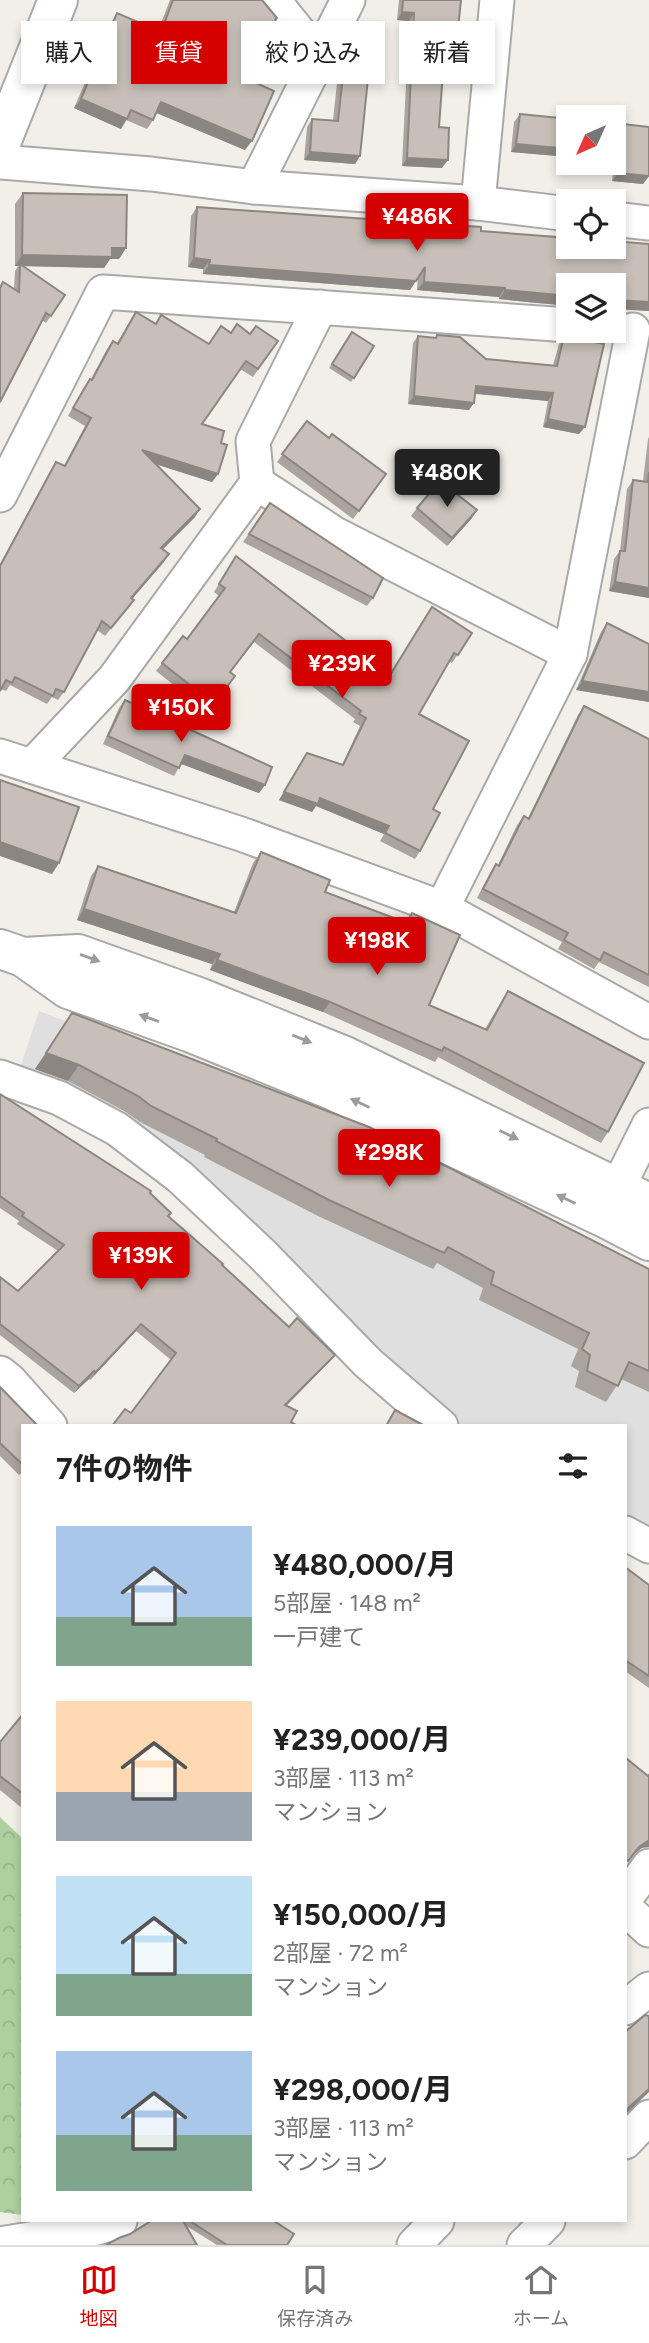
<!DOCTYPE html>
<html lang="ja">
<head>
<meta charset="utf-8">
<style>
	body { margin:0; font-family:Figtree,"Noto Sans JP",sans-serif; background:#f6f6f6; color:#222; height:100vh; display:flex; flex-direction:column; font-size:26px; white-space:nowrap }
	* { box-sizing:border-box; margin:0 }
	p { font-size:23px; color:#767676 }
	.icon { flex:none; width:38px; height:38px; fill:none; stroke:currentColor; stroke-width:2; stroke-linecap:round; stroke-linejoin:round }
	.map { position:relative; flex:1; overflow:hidden }
	.side { position:absolute; left:21px; top:1424px; width:606px; height:798px; display:flex; flex-direction:column; background:#fff; border-radius:0px; box-shadow:0 4px 10px #0003 }
	.side>* { flex:none }
	.top-card { position:absolute; left:21px; top:21px; width:607px; height:63px; display:flex; gap:14px }
	.needle { width:46px; rotate:225deg }
	.buttons { position:absolute; left:556px; top:105px; display:grid; gap:14px }
	.buttons a { display:grid; place-items:center; width:70px; height:70px; border-radius:0px; background:#fff; box-shadow:0 4px 10px #0003; font-size:35px }
	.price { position:absolute; translate:-50% -60px; padding:0 16px; border-radius:7px; background:#d40000; color:#fff; font-size:23px; line-height:46px; filter:drop-shadow(0 2px 4px #0008) }
	.price::after { content:''; position:absolute; left:50%; top:42px; width:21px; height:16px; margin-left:-10px; background:inherit; clip-path:polygon(0 0,100% 0,50% 100%) }
	.price.current { background:#222; color:#fff }
	ul { padding:0; list-style:none }
	li { display:flex; align-items:center; gap:21px; height:175px; padding:0 35px }
	li span { display:grid; place-items:center; flex:none; width:196px; height:140px; border-radius:0px; color:#555 }
	li>.icon { margin-inline-start:auto }
	span .icon { width:84px; height:84px; fill:#fffc; stroke-width:1 }
	li b { font-size:30px }
	h2 { display:flex; justify-content:space-between; align-items:center; height:84px; padding:0 35px; font-size:30px }
	.tag { padding:0 24px; border-radius:0px; background:#fff; box-shadow:0 4px 10px #0003; font-size:24px; line-height:63px }
	.tag.current { background:#d40000; color:#fff }
	.tab-bar { display:flex; justify-content:space-around; align-items:center; height:98px; border-top:2px solid #e0e0e0; background:#fff; font-size:19px; color:#767676 }
	.tab-bar a { display:grid; justify-items:center; gap:4px }
	.tab-bar .current { color:#d40000 }
	.map>svg:first-child { display:block }
</style>
</head>
<body>
<div class="map">
<svg width="649" height="2245" viewBox="0 0 649 2245">
	<defs>
		<pattern id="forest-crowns" width="20" height="18" patternUnits="userSpaceOnUse" patternTransform="scale(1.75)"><rect width="20" height="18" fill="#add19e"/><path d="M2 6a3 3 0 1 1 6 0M12 15a3 3 0 1 1 6 0" fill="none" stroke="#95b388"/></pattern>
	</defs>
	<rect width="100%" height="100%" fill="#f2efe9"/>
	<polygon fill="#e0dfdf" points="39,1011 371,1136 649,1269 649,1534 625,1521 625,1426 453,1426 233,1220 18,1074"/>
	<polygon fill="url(#forest-crowns)" points="0,1817 23,1839 23,2215 0,2212"/>
	<g fill="none" stroke-linecap="round" stroke-linejoin="round">
		<g stroke="#a9a9a9" stroke-width="37">
			<g id="minor">
				<polyline points="273,0 318,56"/>
				<polyline points="0,162 151,174 254,187 478,203 569,214"/>
				<polyline points="254,187 348,0"/>
				<polyline points="478,203 497,0"/>
				<polyline points="614,219 649,223"/>
				<polyline points="257,483 335,534 570,654"/>
				<polyline points="0,495 103,292 569,325"/>
				<polyline points="0,756 241,834 442,908 649,1022"/>
				<polyline points="32,766 114,679 257,483 253,441 320,307"/>
				<polyline points="442,908 570,654 633,330"/>
				<polyline points="0,1077 59,1098 117,1129 180,1177 262,1254 368,1363 441,1426"/>
				<polyline points="606,1211 649,1125"/>
				<polyline points="0,1373 10,1381 50,1426"/>
				<polyline points="625,1533 649,1546"/>
				<polyline points="625,1899 649,1866"/>
				<polyline points="625,1908 649,1930"/>
				<polyline points="625,2008 649,1989"/>
				<polyline points="625,2142 649,2117"/>
				<polyline points="0,2244 97,2228 120,2221"/>
				<polyline points="414,2245 437,2221"/>
				<polyline points="524,2245 548,2221"/>
			</g>
		</g>
		<g stroke="#a9a9a9" stroke-width="42">
			<g id="tertiary">
				<polyline points="0,145 58,0"/>
				<polyline points="0,949 23,957 68,989 189,1032 334,1091 603,1217 649,1241"/>
				<polyline points="23,957 78,954 201,998 345,1056 649,1203"/>
			</g>
		</g>
		<use href="#minor" stroke="#fff" stroke-width="33"/>
		<use href="#tertiary" stroke="#fff" stroke-width="38"/>
	</g>
	<g fill="#aba49e">
		<polygon points="170,0 262,0 275,21 284,50 248,79 245,150 157,113 153,120 147,129 126,120 121,129 74,108 111,23 117,13 158,31"/>
		<polygon points="399,0 461,0 457,38 451,46 448,45 445,49 439,127 442,168 402,166 409,21 397,20"/>
		<polygon points="344,66 360,156 355,164 304,160 307,127 312,119 333,120 338,74"/>
		<polygon points="520,114 569,119 569,157 511,152 514,122"/>
		<polygon points="614,123 649,176 643,184 612,181 614,163"/>
		<polygon points="23,193 126,248 119,259 110,259 104,268 23,266 65,295 46,323 42,320 0,402 0,286 3,282 14,289 15,271 18,266 15,266 15,204"/>
		<polygon points="197,207 481,231 649,244 649,311 536,303 499,299 499,297 417,290 418,277 410,290 203,274 203,269 188,267 191,216"/>
		<polygon points="136,312 155,324 161,315 209,344 231,333 250,334 278,341 253,377 240,369 202,424 221,443 218,474 212,482 156,464 195,517 163,549 169,554 132,599 128,608 105,636 97,630 64,692 58,700 52,697 47,704 10,685 6,691 1,689 0,691 0,564 51,470 56,462 64,466 85,426 68,416 84,387 90,379 91,379 107,349 113,341 117,343"/>
		<polygon points="352,332 374,346 351,382 329,368"/>
		<polygon points="437,335 486,359 553,365 559,344 564,336 579,434 543,427 548,401 475,394 469,410 408,404 413,343 418,336 435,338"/>
		<polygon points="307,421 329,438 386,474 353,519 277,462"/>
		<polygon points="649,437 649,598 609,591 614,559 620,551 627,489 633,480 643,481 648,439"/>
		<polygon points="270,503 373,598 367,606 243,542"/>
		<polygon points="417,508 472,518 447,546 411,516"/>
		<polygon points="236,556 390,674 432,607 472,633 452,663 449,661 419,714 433,809 420,851 415,859 380,841 384,834 316,806 312,812 279,800 307,753 342,765 360,726 353,722 355,719 254,642 231,672 230,684 208,712 156,671 183,636 187,639 219,596 214,592"/>
		<polygon points="607,623 649,644 649,702 576,690 601,632"/>
		<polygon points="125,700 265,785 259,793 181,764 174,776 103,744 119,708"/>
		<polygon points="584,706 649,739 649,987 599,962 594,969 558,949 562,942 477,898 490,873 496,864 498,865 517,825 524,816 528,818 578,715"/>
		<polygon points="261,852 325,892 405,922 412,913 429,1005 485,1029 501,1002 508,991 608,1132 601,1143 438,1057 435,1062 323,1012 210,970 212,964 77,920 91,876 98,866 234,912 253,863"/>
		<polygon points="72,1013 649,1269 649,1392 621,1379 606,1402 575,1387 579,1371 571,1366 578,1349 479,1300 483,1288 437,1263 433,1269 318,1216 204,1157 205,1155 140,1122 126,1112 68,1081 35,1069"/>
		<polygon points="0,1094 150,1193 168,1217 289,1327 329,1362 287,1405 131,1413 171,1360 136,1331 90,1380 89,1379 74,1393 0,1335 0,1277 18,1291 58,1251 17,1224 19,1221 0,1208"/>
		<polygon points="0,1387 23,1426 23,1473 22,1472 19,1475 0,1456"/>
		<polygon points="625,1567 649,1585 649,1688 625,1671"/>
		<polygon points="23,1714 23,1809 0,1790 0,1742"/>
		<polygon points="151,2221 274,2221 287,2245 217,2245 185,2225 130,2234"/>
	</g>
	<g fill="#8b8681">
		<polygon points="402,12 414,13 409,21 397,20"/>
		<polygon points="449,37 457,38 451,46 448,45 443,52"/>
		<polygon points="291,41 284,50 238,87 245,78"/>
		<polygon points="81,99 127,119 121,129 74,108"/>
		<polygon points="161,102 252,141 245,150 154,112"/>
		<polygon points="516,144 569,149 569,157 511,152"/>
		<polygon points="310,152 360,156 355,164 304,160"/>
		<polygon points="614,153 620,153 614,161"/>
		<polygon points="407,158 448,160 442,168 402,166"/>
		<polygon points="618,173 649,176 643,184 612,181"/>
		<polygon points="112,248 126,248 119,259 110,259 104,268 20,266 20,264 18,266 15,266 22,255"/>
		<polygon points="194,258 210,260 203,269 188,267"/>
		<polygon points="209,265 416,281 410,290 203,274"/>
		<polygon points="424,282 505,288 499,297 417,290"/>
		<polygon points="505,290 569,296 569,306 499,299"/>
		<polygon points="614,300 649,302 649,311 614,309"/>
		<polygon points="476,386 553,393 548,401 470,393"/>
		<polygon points="414,396 474,403 469,410 408,404"/>
		<polygon points="548,419 585,427 579,434 543,427"/>
		<polygon points="142,450 218,474 212,482 136,458"/>
		<polygon points="200,509 195,517 156,556 161,548"/>
		<polygon points="477,510 472,518 447,546 452,538"/>
		<polygon points="169,554 164,562 126,606 131,598"/>
		<polygon points="615,582 649,588 649,598 609,591"/>
		<polygon points="582,681 649,692 649,702 576,690"/>
		<polygon points="185,755 265,785 259,793 179,763"/>
		<polygon points="284,792 320,798 389,826 384,834 316,806 312,812 279,800"/>
		<polygon points="0,842 59,863 52,874 0,856"/>
		<polygon points="84,909 220,954 212,964 77,920"/>
		<polygon points="217,960 330,1002 323,1012 210,970"/>
		<polygon points="46,1053 79,1065 68,1081 35,1069"/>
		<polygon points="141,1324 136,1331 90,1380 95,1373"/>
		<polygon points="335,1355 329,1362 280,1412 285,1405"/>
		<polygon points="94,1371 89,1379 74,1393 79,1386"/>
		<polygon points="649,1840 649,1847 642,1848 633,1855 639,1847"/>
		<polygon points="649,2089 649,2092 625,2115 625,2112"/>
	</g>
	<g fill="#c7bfb8" stroke="#8b8681" stroke-width="2">
		<polygon points="173,0 262,0 277,18 275,20 291,41 245,78 274,91 252,141 161,102 153,120 131,110 127,119 81,99 117,13 161,32"/>
		<polygon points="403,0 461,0 457,38 449,37 448,44 445,44 439,127 449,128 448,160 407,158 414,13 402,12"/>
		<polygon points="344,66 369,69 360,156 310,152 312,119 338,121"/>
		<polygon points="520,114 569,119 569,149 516,144"/>
		<polygon points="614,123 649,127 649,176 618,173 620,153 614,153"/>
		<polygon points="23,193 127,195 126,248 112,248 112,257 22,255"/>
		<polygon points="197,207 481,227 481,231 569,238 569,247 614,247 614,241 649,244 649,302 614,300 614,285 569,285 569,296 505,290 505,288 424,282 425,267 416,281 209,265 210,260 194,258"/>
		<polygon points="20,264 65,295 51,316 46,313 0,402 0,288 3,282 19,292"/>
		<polygon points="136,312 156,324 161,315 209,344 221,326 231,333 237,324 250,334 256,326 278,341 258,369 246,361 202,424 224,431 221,443 227,445 218,474 142,450 200,509 161,548 169,554 131,598 134,600 111,628 102,621 64,692 56,689 53,696 15,677 12,683 6,680 0,691 0,566 56,462 65,466 91,418 73,408 90,379 92,380 113,341 118,344"/>
		<polygon points="352,332 374,346 354,378 332,364"/>
		<polygon points="437,335 460,337 486,359 557,366 564,336 604,344 585,427 548,419 553,393 476,386 474,403 414,396 418,336 436,338"/>
		<polygon points="307,421 329,438 332,434 386,474 359,511 282,454"/>
		<polygon points="649,472 649,588 615,582 620,551 625,551 633,480 648,482"/>
		<polygon points="440,481 477,510 452,538 417,508"/>
		<polygon points="270,503 383,578 373,598 249,534"/>
		<polygon points="236,556 390,675 432,607 472,633 458,655 454,653 419,714 469,741 433,809 440,813 420,851 385,833 389,826 320,798 318,804 284,792 307,753 343,765 366,718 359,714 361,711 259,634 230,672 235,676 214,704 162,663 183,636 187,639 225,588 219,584"/>
		<polygon points="607,623 649,644 649,692 582,681"/>
		<polygon points="125,700 272,767 265,785 185,755 179,768 108,736"/>
		<polygon points="584,706 649,739 649,975 604,952 600,960 564,940 568,933 483,889 496,864 499,866 524,816 529,819"/>
		<polygon points="0,780 79,807 59,863 0,842"/>
		<polygon points="261,852 330,880 325,892 407,923 412,913 460,935 429,1005 487,1030 508,991 644,1063 608,1132 444,1047 442,1051 330,1002 217,960 220,954 84,909 98,866 236,913"/>
		<polygon points="72,1013 369,1127 649,1269 649,1371 629,1362 618,1386 587,1371 590,1355 582,1349 589,1333 491,1284 494,1272 448,1247 444,1253 329,1200 216,1141 217,1139 151,1106 138,1096 79,1065 46,1053"/>
		<polygon points="0,1094 151,1191 150,1193 171,1213 168,1216 223,1264 222,1265 289,1327 297,1318 335,1355 285,1405 297,1411 291,1422 298,1426 112,1426 125,1409 131,1413 176,1353 141,1324 95,1373 94,1371 79,1386 0,1324 0,1277 18,1291 64,1245 22,1216 24,1213 0,1196"/>
		<polygon points="0,1387 38,1426 23,1426 23,1465 0,1443"/>
		<polygon points="395,1410 425,1426 386,1426"/>
		<polygon points="625,1567 649,1585 649,1676 625,1660"/>
		<polygon points="23,1714 23,1794 0,1776 0,1742"/>
		<polygon points="627,1759 648,1776 649,1775 649,1840 639,1847 628,1861 625,1858 625,1762"/>
		<polygon points="645,2015 649,2016 649,2089 625,2111 625,2032"/>
		<polygon points="151,2221 183,2221 197,2245 106,2245 119,2238 130,2234"/>
		<polygon points="190,2221 274,2221 294,2234 287,2245 227,2245"/>
	</g>
	<defs><path id="oneway-solid" d="M-6-.8H1V-3.2L6.5 0L1 3.2V.8H-6Z" transform="scale(1.75)"/></defs>
	<g fill="#9c9c9c">
		<use href="#oneway-solid" transform="translate(90 958) rotate(20)"/>
		<use href="#oneway-solid" transform="translate(149 1018) rotate(-160)"/>
		<use href="#oneway-solid" transform="translate(302 1039) rotate(22)"/>
		<use href="#oneway-solid" transform="translate(360 1103) rotate(-155)"/>
		<use href="#oneway-solid" transform="translate(509 1135) rotate(26)"/>
		<use href="#oneway-solid" transform="translate(566 1199) rotate(-155)"/>
	</g>
</svg>
<div class="buttons">
<a><svg class="needle" viewBox="-14 -14 28 28"><path d="M0-13l5 13h-10z" fill="#e53935"/><path d="M0 13l5-13h-10z" fill="#767676"/></svg></a>
<a><svg class="icon" aria-label="locate" viewBox="0 0 24 24"><circle cx="12" cy="12" r="6"/><path d="M12 2v4M12 18v4M2 12h4M18 12h4"/></svg></a>
<a><svg class="icon" aria-label="layers" viewBox="0 0 24 24"><path d="M12 4l9 5-9 5-9-5zM3 14l9 5 9-5"/></svg></a>
</div>
<b class="price" style="left:417px;top:253px">¥486K</b>
<b class="price current" style="left:447px;top:509px">¥480K</b>
<b class="price" style="left:342px;top:700px">¥239K</b>
<b class="price" style="left:181px;top:744px">¥150K</b>
<b class="price" style="left:377px;top:977px">¥198K</b>
<b class="price" style="left:389px;top:1189px">¥298K</b>
<b class="price" style="left:141px;top:1292px">¥139K</b>
<div class="top-card">
<a class="tag">購入</a>
<a class="tag current">賃貸</a>
<a class="tag">絞り込み</a>
<a class="tag">新着</a>
</div>
<section class="side">
<h2>7件の物件<svg class="icon" aria-label="filters" viewBox="0 0 24 24"><path d="M4 7h16M4 17h16"/><circle cx="9" cy="7" r="2"/><circle cx="15" cy="17" r="2"/></svg></h2>
<ul>
<li><span style="background:linear-gradient(#a9c7e8 65%,#7fa58c 0)"><svg class="icon" aria-label="home" viewBox="0 0 24 24"><path d="M3 11l9-7 9 7M6 9v11h12V9"/></svg></span><div><b>¥480,000/月</b><p>5部屋 · 148 m²</p><p>一戸建て</p></div></li>
<li><span style="background:linear-gradient(#ffd9b3 65%,#9aa5b1 0)"><svg class="icon" aria-label="home" viewBox="0 0 24 24"><path d="M3 11l9-7 9 7M6 9v11h12V9"/></svg></span><div><b>¥239,000/月</b><p>3部屋 · 113 m²</p><p>マンション</p></div></li>
<li><span style="background:linear-gradient(#bfe0f5 70%,#7fa58c 0)"><svg class="icon" aria-label="home" viewBox="0 0 24 24"><path d="M3 11l9-7 9 7M6 9v11h12V9"/></svg></span><div><b>¥150,000/月</b><p>2部屋 · 72 m²</p><p>マンション</p></div></li>
<li><span style="background:linear-gradient(#a9c7e8 60%,#7fa58c 0)"><svg class="icon" aria-label="home" viewBox="0 0 24 24"><path d="M3 11l9-7 9 7M6 9v11h12V9"/></svg></span><div><b>¥298,000/月</b><p>3部屋 · 113 m²</p><p>マンション</p></div></li>
</ul>
</section>
</div>
<nav class="tab-bar">
<a class="current"><svg class="icon" aria-label="map" viewBox="0 0 24 24"><path d="M3 6l6-2 6 2 6-2v14l-6 2-6-2-6 2zM9 4v14M15 6v14"/></svg>地図</a>
<a><svg class="icon" aria-label="saved" viewBox="0 0 24 24"><path d="M7 4h10v16l-5-4-5 4z"/></svg>保存済み</a>
<a><svg class="icon" aria-label="home" viewBox="0 0 24 24"><path d="M3 11l9-7 9 7M6 9v11h12V9"/></svg>ホーム</a>
</nav>
</body>
</html>
